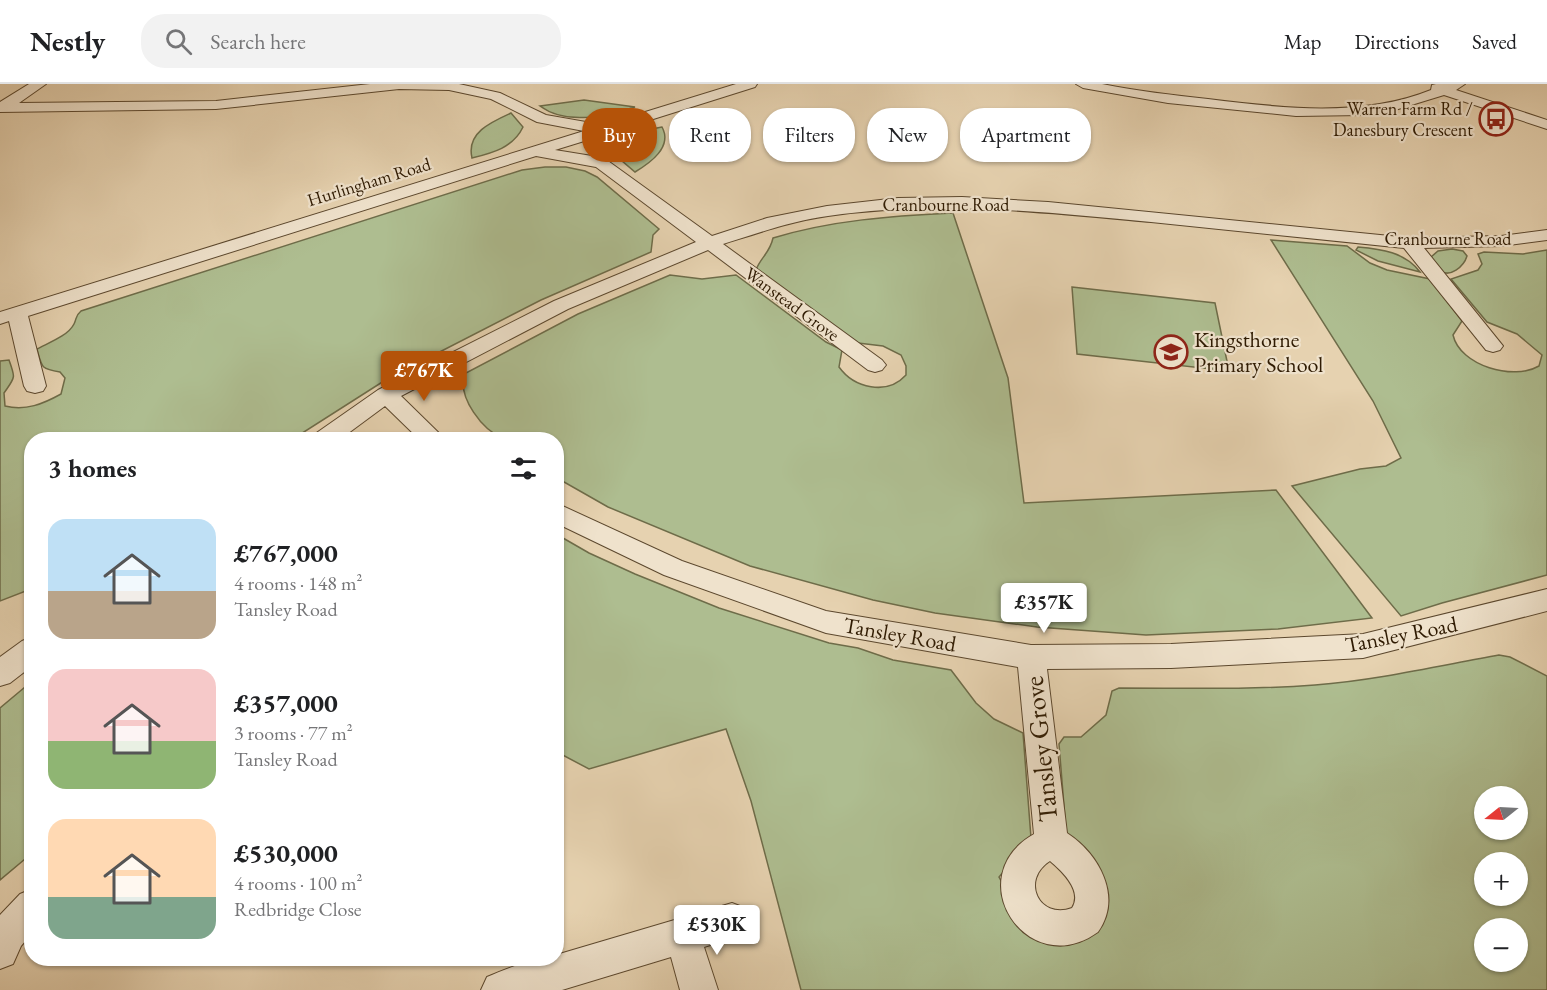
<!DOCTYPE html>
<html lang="en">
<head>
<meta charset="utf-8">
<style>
	body { margin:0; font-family:"EB Garamond",serif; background:#f2f2f2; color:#202124; height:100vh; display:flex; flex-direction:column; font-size:22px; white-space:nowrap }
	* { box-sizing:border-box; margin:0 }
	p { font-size:20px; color:#757577 }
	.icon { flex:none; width:33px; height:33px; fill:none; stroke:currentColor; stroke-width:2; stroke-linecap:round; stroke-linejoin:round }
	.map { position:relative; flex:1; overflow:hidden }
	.side { position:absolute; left:24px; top:348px; width:540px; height:534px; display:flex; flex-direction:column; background:#fff; border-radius:24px; box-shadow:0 2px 4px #0004 }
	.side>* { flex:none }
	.guide { position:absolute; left:582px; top:24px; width:570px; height:54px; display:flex; gap:12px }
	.needle { width:39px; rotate:252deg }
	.controls { position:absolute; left:1474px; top:702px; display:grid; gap:12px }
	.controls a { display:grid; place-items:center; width:54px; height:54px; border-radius:50%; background:#fff; box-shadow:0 2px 4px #0004; font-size:30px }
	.price { position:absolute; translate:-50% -51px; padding:0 14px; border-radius:6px; background:#fff; color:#222; font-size:20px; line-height:39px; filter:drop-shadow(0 2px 3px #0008) }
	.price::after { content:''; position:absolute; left:50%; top:36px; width:18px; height:14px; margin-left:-9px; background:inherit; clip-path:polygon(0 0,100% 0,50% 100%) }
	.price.active { background:#b45309; color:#fff }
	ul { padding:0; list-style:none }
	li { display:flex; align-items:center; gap:18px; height:150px; padding:0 24px }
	li span { display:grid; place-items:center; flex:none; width:168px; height:120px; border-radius:18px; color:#555 }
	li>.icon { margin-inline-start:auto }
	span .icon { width:72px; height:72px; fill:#fffc; stroke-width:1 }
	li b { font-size:26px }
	h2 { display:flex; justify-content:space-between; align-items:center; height:72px; padding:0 24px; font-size:26px }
	.tag { padding:0 21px; border-radius:24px; background:#fff; box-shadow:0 2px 4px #0004; font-size:21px; line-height:54px }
	.tag.active { background:#b45309; color:#fff }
	header { display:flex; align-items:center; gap:36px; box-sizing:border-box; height:84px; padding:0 30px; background:#fff; border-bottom:2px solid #e0e0e0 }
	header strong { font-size:28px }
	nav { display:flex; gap:33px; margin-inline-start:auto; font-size:21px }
	.search { width:420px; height:54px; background:#f2f2f2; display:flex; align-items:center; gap:15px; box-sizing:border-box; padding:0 21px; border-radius:24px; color:#757577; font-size:22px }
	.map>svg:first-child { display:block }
</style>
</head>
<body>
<header>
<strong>Nestly</strong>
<div class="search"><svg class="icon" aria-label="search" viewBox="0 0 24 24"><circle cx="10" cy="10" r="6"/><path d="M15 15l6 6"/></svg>Search here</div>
<nav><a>Map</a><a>Directions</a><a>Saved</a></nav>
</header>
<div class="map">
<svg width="1547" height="906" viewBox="0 0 1547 906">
	<rect width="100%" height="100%" fill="#e6d2b0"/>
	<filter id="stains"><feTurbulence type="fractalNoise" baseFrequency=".00333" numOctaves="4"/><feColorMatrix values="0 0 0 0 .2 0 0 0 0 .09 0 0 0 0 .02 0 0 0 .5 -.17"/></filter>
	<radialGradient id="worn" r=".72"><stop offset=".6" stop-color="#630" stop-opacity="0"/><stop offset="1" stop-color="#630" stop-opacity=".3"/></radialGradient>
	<g fill="#aebd90" stroke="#6e6c49" stroke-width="1.5" fill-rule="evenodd">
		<path d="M 584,16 L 635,23 C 606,32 567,42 540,22 Z"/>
		<path d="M 511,29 L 523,43 C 513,64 492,69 472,74 C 466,49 491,38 511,29 Z"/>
		<path d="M 662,43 C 673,63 650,79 635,88 L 621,76 L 619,63 C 630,49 645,46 662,43 Z"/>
		<path d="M 545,83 L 566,83 L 585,87 L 597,93 L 659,145 L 653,151 L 651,168 L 541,216 L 387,295 L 293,355 L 32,356 L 31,505 L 0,517 L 0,277 L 9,276 C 16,295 15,293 4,309 L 5,322 C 26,327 43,320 61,310 L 65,294 L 60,288 C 41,285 42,284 37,265 C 48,259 68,252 74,240 C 77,234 75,232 81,227 L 522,86 Z"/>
		<path d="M 953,129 L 1008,294 L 1024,419 L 1276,406 L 1372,534 L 1278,545 L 1146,551 L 1037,543 L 935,529 L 873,516 L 750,482 L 608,423 L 557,394 L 556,356 C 544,355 515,359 504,355 C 482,346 458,314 464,290 L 578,230 L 670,191 L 702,195 L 736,191 L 826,258 L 842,266 L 839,283 C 854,304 887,312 906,291 L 906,282 L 901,271 L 883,262 L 858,259 L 756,186 C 760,174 770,169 773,154 C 832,136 892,132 953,129 Z"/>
		<path d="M 1271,156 L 1347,162 L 1370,179 L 1387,186 L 1430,195 L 1462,237 L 1453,251 C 1460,282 1514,297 1539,282 L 1542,271 L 1517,250 L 1487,238 L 1451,195 L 1478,186 L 1482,180 L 1478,170 L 1484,168 L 1523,170 L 1547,166 L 1547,491 L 1442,519 L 1401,532 L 1292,402 L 1360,385 L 1386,382 L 1401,374 L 1373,317 Z"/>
		<path d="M 1358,163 C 1381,165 1405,168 1420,188 L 1378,177 L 1356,166 Z"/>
		<path d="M 1452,165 L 1463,167 L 1467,172 C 1464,182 1450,195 1439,186 C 1436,183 1433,178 1431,173 L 1438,167 Z"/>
		<polygon points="1072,203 1215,219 1229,287 1077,270"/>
		<path d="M 556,450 L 589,469 L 635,490 L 719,524 L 829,559 L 858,564 L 893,576 L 951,586 L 976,619 L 994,635 L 1023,649 L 1031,754 L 999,793 L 1025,839 L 1059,859 L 1085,854 L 1092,847 L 1067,759 L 1059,660 L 1064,653 L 1081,653 L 1106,631 L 1112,607 L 1119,604 C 1184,604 1249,606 1315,601 C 1377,596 1438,582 1499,571 L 1510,573 L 1547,592 L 1547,906 L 801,906 L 751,717 L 726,645 L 589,685 L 557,668 ZM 1485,712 L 1518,712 L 1518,746 L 1485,746 ZM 1485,778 L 1518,778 L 1518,812 L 1485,812 ZM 1485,844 L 1518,844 L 1518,878 L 1485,878 Z"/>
		<polygon points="31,598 31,770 0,796 0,624"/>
	</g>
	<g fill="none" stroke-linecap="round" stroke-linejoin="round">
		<g stroke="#5c482e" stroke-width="2">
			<g id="street">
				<path d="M 29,0 L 46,0 L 19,19 L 216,17 L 370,0 L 459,0 L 500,9 L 546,31 L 603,41 L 736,0 L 757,0 L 755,3 L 612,48 L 607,62 L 608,77 L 712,152 L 767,134 L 827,122 L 898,114 L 962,113 L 1048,118 L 1410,154 L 1501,152 L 1547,146 L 1547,156 L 1501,162 L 1424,164 L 1503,262 L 1500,266 L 1493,268 L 1486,266 L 1404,164 C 1320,155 1235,147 1151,138 C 1043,128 936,116 828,132 C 792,137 758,149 723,160 L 882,276 L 886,281 L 882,286 L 875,288 L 868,286 L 708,166 L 568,225 L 401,312 L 446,356 L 420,356 L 385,322 L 339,356 L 312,356 L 315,350 L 378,306 L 554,217 L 696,158 L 596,83 L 536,72 L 28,232 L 46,302 L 43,307 L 35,309 L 27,307 L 24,302 L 9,237 L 0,240 L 0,228 L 584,47 L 537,38 L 491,15 L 449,6 L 399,5 L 216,25 L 0,28 L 0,18 ZM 594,54 L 592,72 L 555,66 Z"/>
				<path d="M 1076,0 L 1102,0 C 1137,7 1172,11 1208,15 C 1280,24 1362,34 1431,6 L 1432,1 L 1436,0 L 1465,0 L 1456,6 L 1547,36 L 1547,45 L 1444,11 L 1395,26 L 1363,31 L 1296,32 L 1168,19 L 1083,4 Z"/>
				<path d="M 556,419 L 682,477 L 826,527 L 1031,561 L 1171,560 L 1363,550 L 1547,505 L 1547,527 L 1363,574 L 1171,584 L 1047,585 L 1067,749 C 1099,770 1123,813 1098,848 C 1028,899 958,793 1034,750 L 1018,583 L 826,549 L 664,491 L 556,439 ZM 1050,777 C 1063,788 1083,807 1072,824 C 1039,836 1020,796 1050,777 Z"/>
				<polygon points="32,553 32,582 10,599 0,602 0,573 22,557"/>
				<polygon points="32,805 32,849 21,862 13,880 0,885 0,831 20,810"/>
				<path d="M 732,819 L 745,824 L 750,837 L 745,850 L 704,863 L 718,906 L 680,906 L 671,873 L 562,906 L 481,906 L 487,893 C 508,884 533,874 556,874 L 556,871 Z"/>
			</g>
		</g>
		<use href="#street" fill="#efe2cc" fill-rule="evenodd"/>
	</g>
	<defs>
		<g id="bus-ring" transform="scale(1.725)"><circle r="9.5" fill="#efe2cc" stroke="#8f2418" stroke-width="1.5"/><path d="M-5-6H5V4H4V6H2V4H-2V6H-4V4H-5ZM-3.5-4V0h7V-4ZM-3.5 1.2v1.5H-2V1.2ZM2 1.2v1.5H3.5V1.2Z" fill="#8f2418"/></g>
		<g id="school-ring" transform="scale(1.725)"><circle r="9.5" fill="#efe2cc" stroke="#8f2418" stroke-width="1.5"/><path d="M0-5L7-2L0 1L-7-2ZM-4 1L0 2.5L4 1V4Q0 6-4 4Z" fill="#8f2418"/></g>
	</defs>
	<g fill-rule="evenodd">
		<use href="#bus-ring" x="1496" y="35"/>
		<use href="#school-ring" x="1171" y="268"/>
	</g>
	<g text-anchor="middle" stroke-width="4.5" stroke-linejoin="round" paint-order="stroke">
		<g font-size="18" fill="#2e1a02" stroke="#efe2cc" text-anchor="end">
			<text x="1473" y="31">Warren Farm Rd /<tspan x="1473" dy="21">Danesbury Crescent</tspan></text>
		</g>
		<g font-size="18" fill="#2e1a02" stroke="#efe2cc">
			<text transform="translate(369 98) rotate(-17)" y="6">Hurlingham Road</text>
			<text x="946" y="127">Cranbourne Road</text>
			<text x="1448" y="161">Cranbourne Road</text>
			<text transform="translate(792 220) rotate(36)" y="6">Wanstead Grove</text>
		</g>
		<g font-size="22" fill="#2e1a02" stroke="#efe2cc" text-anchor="start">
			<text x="1194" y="263">Kingsthorne<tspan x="1194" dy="25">Primary School</tspan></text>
		</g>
		<g font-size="22" fill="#2e1a02" stroke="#efe2cc">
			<text transform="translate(900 550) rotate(10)" y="8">Tansley Road</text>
			<text transform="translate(1401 550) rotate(-11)" y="8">Tansley Road</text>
		</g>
		<g font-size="27" fill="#2e1a02" stroke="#efe2cc">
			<text transform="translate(1041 665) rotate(-96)" y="9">Tansley Grove</text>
		</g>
	</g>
	<rect width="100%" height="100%" filter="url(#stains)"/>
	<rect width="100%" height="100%" fill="url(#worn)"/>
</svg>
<div class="controls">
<a><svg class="needle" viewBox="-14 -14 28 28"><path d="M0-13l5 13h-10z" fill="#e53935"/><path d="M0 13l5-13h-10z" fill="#757577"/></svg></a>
<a>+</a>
<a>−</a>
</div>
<b class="price active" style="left:424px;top:318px">£767K</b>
<b class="price" style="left:1044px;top:550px">£357K</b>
<b class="price" style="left:717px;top:872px">£530K</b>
<div class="guide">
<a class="tag active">Buy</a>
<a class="tag">Rent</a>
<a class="tag">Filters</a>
<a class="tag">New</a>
<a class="tag">Apartment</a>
</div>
<section class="side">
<h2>3 homes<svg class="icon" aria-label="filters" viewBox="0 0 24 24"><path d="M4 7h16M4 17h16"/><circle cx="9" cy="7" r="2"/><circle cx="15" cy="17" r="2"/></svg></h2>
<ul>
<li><span style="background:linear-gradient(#bfe0f5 60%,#b9a48a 0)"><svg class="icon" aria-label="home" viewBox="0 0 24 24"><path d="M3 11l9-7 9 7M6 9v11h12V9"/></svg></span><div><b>£767,000</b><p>4 rooms · 148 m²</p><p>Tansley Road</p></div></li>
<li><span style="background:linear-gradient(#f6c9c9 60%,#8fb573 0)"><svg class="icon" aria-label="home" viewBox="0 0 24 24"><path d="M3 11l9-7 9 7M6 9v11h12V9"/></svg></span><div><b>£357,000</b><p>3 rooms · 77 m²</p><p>Tansley Road</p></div></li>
<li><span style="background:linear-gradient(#ffd9b3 65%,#7fa58c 0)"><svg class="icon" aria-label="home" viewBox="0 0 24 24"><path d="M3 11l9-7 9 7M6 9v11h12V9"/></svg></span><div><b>£530,000</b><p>4 rooms · 100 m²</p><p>Redbridge Close</p></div></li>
</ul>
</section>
</div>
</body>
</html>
